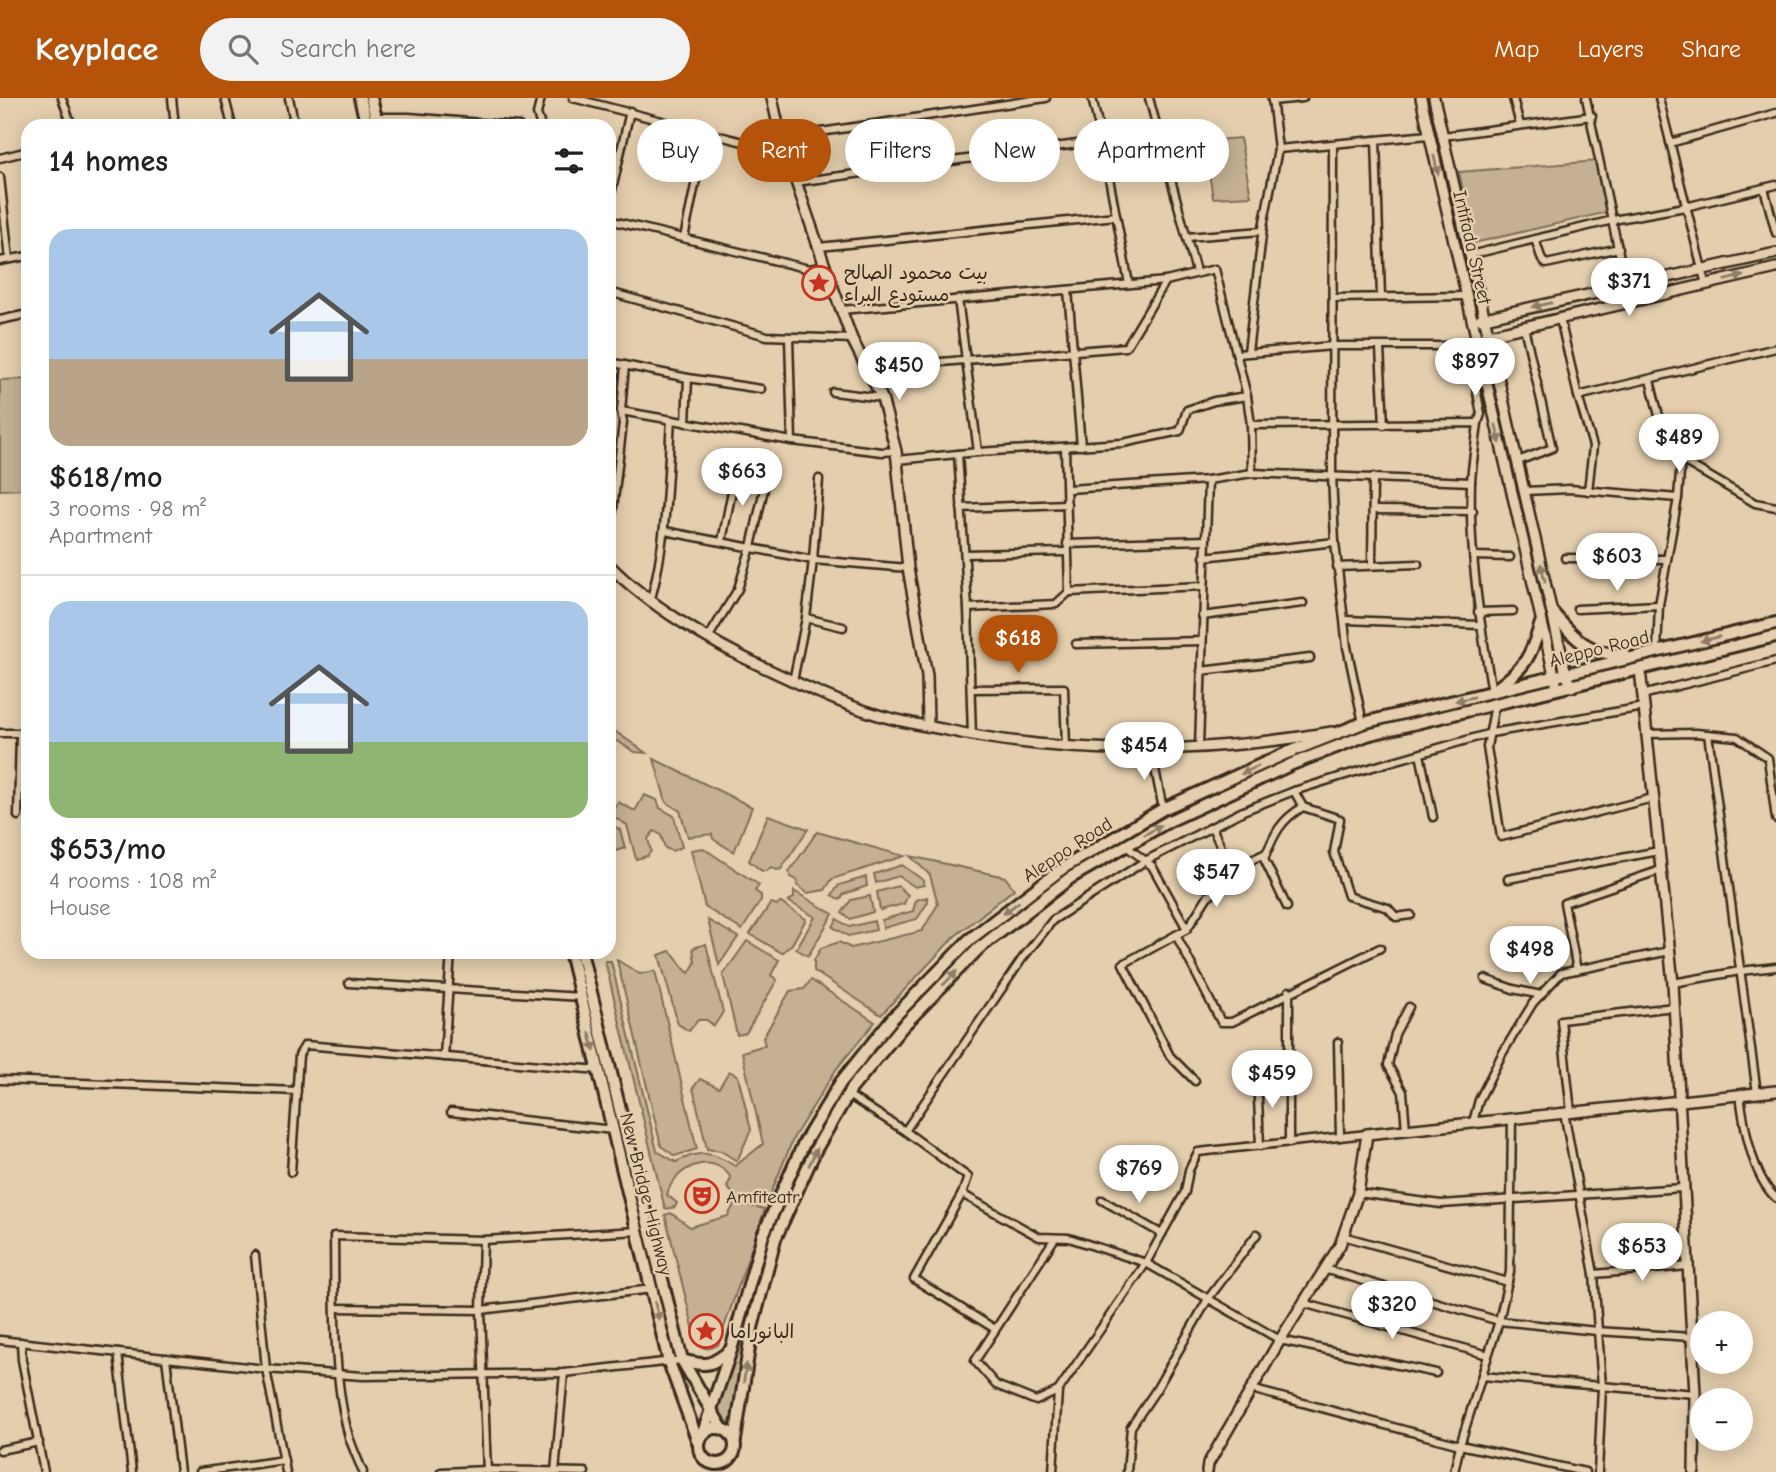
<!DOCTYPE html>
<html lang="en">
<head>
<meta charset="utf-8">
<style>
	body { margin:0; font-family:"Comic Neue","Playpen Sans Arabic",sans-serif; background:#f2f2f2; color:#222; height:100vh; display:flex; flex-direction:column; font-size:26px; white-space:nowrap }
	* { box-sizing:border-box; margin:0 }
	p { font-size:23px; color:#767676 }
	.icon { flex:none; width:38px; height:38px; fill:none; stroke:currentColor; stroke-width:2; stroke-linecap:round; stroke-linejoin:round }
	.map { position:relative; flex:1; overflow:hidden }
	.side { position:absolute; left:21px; top:21px; width:595px; height:840px; display:flex; flex-direction:column; background:#fff; border-radius:21px; box-shadow:0 4px 18px #0003 }
	.side>* { flex:none }
	.guide { position:absolute; left:637px; top:21px; width:665px; height:63px; display:flex; gap:14px }
	.tools { position:absolute; left:1690px; top:1213px; display:grid; gap:14px }
	.tools a { display:grid; place-items:center; width:63px; height:63px; border-radius:50%; background:#fff; box-shadow:0 4px 18px #0003; font-size:35px }
	.price { position:absolute; translate:-50% -60px; padding:0 16px; border-radius:24px; background:#fff; color:#222; font-size:23px; line-height:46px; filter:drop-shadow(0 2px 4px #0008) }
	.price::after { content:''; position:absolute; left:50%; top:42px; width:21px; height:16px; margin-left:-10px; background:inherit; clip-path:polygon(0 0,100% 0,50% 100%) }
	.price.selected { background:#b45309; color:#fff }
	ul { padding:0; list-style:none }
	li { display:grid; align-content:center; gap:14px; height:371px; padding:0 28px }
	li+li { border-top:2px solid #e0e0e0 }
	li span { display:grid; place-items:center; height:217px; border-radius:21px; color:#555 }
	li>.icon { margin-inline-start:auto }
	span .icon { width:126px; height:126px; fill:#fffc; stroke-width:1 }
	li b { font-size:30px }
	h2 { display:flex; justify-content:space-between; align-items:center; height:84px; padding:0 28px; font-size:30px }
	.pill { padding:0 24px; border-radius:32px; background:#fff; box-shadow:0 4px 18px #0003; font-size:24px; line-height:63px }
	.pill.selected { background:#b45309; color:#fff }
	header { display:flex; align-items:center; gap:42px; box-sizing:border-box; height:98px; padding:0 35px; background:#b45309; color:#fff }
	header strong { font-size:33px }
	nav { display:flex; gap:38px; margin-inline-start:auto; font-size:24px }
	.search { width:490px; height:63px; background:#f2f2f2; display:flex; align-items:center; gap:18px; box-sizing:border-box; padding:0 24px; border-radius:38px; color:#767676; font-size:26px }
	.map>svg:first-child { display:block }
</style>
</head>
<body>
<header>
<strong>Keyplace</strong>
<div class="search"><svg class="icon" aria-label="search" viewBox="0 0 24 24"><circle cx="10" cy="10" r="6"/><path d="M15 15l6 6"/></svg>Search here</div>
<nav><a>Map</a><a>Layers</a><a>Share</a></nav>
</header>
<div class="map">
<svg width="1776" height="1374" viewBox="0 0 1776 1374">
	<rect width="100%" height="100%" fill="#e4cead"/>
	<filter id="ink" filterUnits="userSpaceOnUse"><feTurbulence type="fractalNoise" baseFrequency=".0143" numOctaves="2"/><feDisplacementMap in="SourceGraphic" scale="14" xChannelSelector="R" yChannelSelector="G"/><feConvolveMatrix kernelMatrix="1 2 1 2 8 2 1 2 1" color-interpolation-filters="sRGB"/></filter>
	<g filter="url(#ink)">
		<g fill="#c5b093" stroke="#806d58" stroke-width="2">
			<polygon points="1240,40 1251,98 1213,100 1204,43"/>
			<polygon points="1598,63 1608,114 1474,145 1459,74"/>
			<polygon points="28,281 28,391 0,392 0,282"/>
			<path d="M 1547,586 C 1480,603 1410,616 1344,637 C 1308,648 1274,667 1240,683 C 1208,698 1175,712 1143,729 C 1046,781 962,851 890,935 C 863,967 836,999 816,1037 C 795,1077 776,1120 763,1163 C 747,1216 740,1273 731,1327 L 715,1310 L 774,1124 L 791,1084 L 818,1029 L 839,995 L 895,925 L 963,853 L 1067,771 L 1145,726 L 1185,705 L 1343,635 Z"/>
			<polygon points="609,629 646,655 635,654 617,643 609,646"/>
			<polygon points="654,661 752,709 734,754 713,741 712,736 688,739 680,713 666,704"/>
			<polygon points="644,697 657,702 660,710 674,718 682,749 672,753 665,750 661,737 654,733 648,741 651,753 647,758 636,761 627,727 610,717 618,704 635,713"/>
			<polygon points="768,717 808,731 781,771 777,772 771,769 767,773 762,773 749,763"/>
			<polygon points="609,725 620,732 625,750 609,755"/>
			<polygon points="817,734 904,758 832,781 825,792 807,795 797,787 798,783 790,778 789,774"/>
			<polygon points="703,750 759,787 755,793 761,797 761,802 742,832 705,809 691,752"/>
			<polygon points="910,758 1005,779 1014,791 954,839 881,917 814,873 814,862 821,850 839,844 851,850 922,833 938,806 930,777"/>
			<polygon points="902,767 923,782 924,787 915,789 899,778 876,785 874,776"/>
			<polygon points="866,779 867,788 844,796 840,802 832,797 839,787"/>
			<polygon points="898,788 908,797 904,806 880,812 877,794"/>
			<polygon points="794,793 833,816 808,858 796,851 815,819 788,803 794,800"/>
			<polygon points="870,798 873,814 850,821 842,815 851,802"/>
			<polygon points="927,799 928,804 917,821 883,830 882,822 913,813 916,802"/>
			<polygon points="771,805 777,807 781,805 806,821 792,846 782,855 750,836"/>
			<polygon points="837,821 849,829 874,823 876,832 848,838 833,829"/>
			<polygon points="708,822 738,839 719,867"/>
			<polygon points="747,843 779,862 771,877 777,882 746,935 737,937 723,877"/>
			<path d="M 706,846 L 723,914 L 714,928 L 707,922 L 698,922 L 689,933 L 678,926 L 659,857 L 670,853 C 679,860 680,869 689,875 L 695,865 L 693,850 Z"/>
			<polygon points="617,862 640,876 655,873 697,1051 675,1058 661,1048"/>
			<path d="M 605,863 L 611,863 L 657,1053 L 676,1064 C 700,1052 712,1053 735,1068 L 763,1046 L 742,954 L 765,947 L 763,940 L 790,893 L 804,891 L 811,882 L 875,924 L 837,970 L 794,1039 L 766,1107 L 737,1100 L 727,1089 L 731,1080 C 713,1051 673,1070 667,1097 L 677,1105 L 675,1109 L 665,1111 Z"/>
			<polygon points="729,973 738,978 751,1032 737,1063 721,1053 707,1051 693,990 700,981 719,990"/>
			<path d="M 735,1105 L 765,1111 L 718,1247 C 709,1252 705,1252 697,1245 L 665,1117 L 671,1115 L 690,1129 L 728,1118 Z"/>
		</g>
		<g fill="none" stroke-linecap="round" stroke-linejoin="round">
			<g stroke="#3b2a1e" stroke-width="11">
				<g id="street">
					<polyline points="62,0 72,28"/>
					<polyline points="172,0 175,28"/>
					<polyline points="225,0 232,28"/>
					<polyline points="289,0 295,28"/>
					<polyline points="541,0 537,16 541,28"/>
					<polyline points="573,0 743,44 784,49"/>
					<polyline points="1092,0 1102,43 1129,186"/>
					<polyline points="1149,0 1196,174"/>
					<polyline points="1513,0 1520,27"/>
					<polyline points="1586,0 1626,188"/>
					<polyline points="1659,0 1706,187"/>
					<polyline points="1272,3 1303,0"/>
					<polyline points="376,19 409,19 519,28"/>
					<polyline points="1443,38 1592,18"/>
					<polyline points="781,40 1046,0"/>
					<polyline points="1376,42 1381,199"/>
					<polyline points="1670,45 1776,15"/>
					<polyline points="1333,47 1332,377 1335,444 1347,549 1363,625"/>
					<polyline points="1278,51 1429,37"/>
					<polyline points="0,60 28,53"/>
					<polyline points="0,79 9,161"/>
					<polyline points="796,84 1159,35"/>
					<polyline points="1764,90 1776,135"/>
					<polyline points="609,105 630,13"/>
					<polyline points="609,122 809,171 825,168"/>
					<polyline points="1187,139 1262,133"/>
					<polyline points="684,140 706,34"/>
					<polyline points="1535,141 1542,162 1546,166 1619,150"/>
					<polyline points="819,149 1116,118"/>
					<polyline points="1470,157 1613,122 1685,109 1776,87"/>
					<polyline points="0,163 28,158"/>
					<polyline points="1068,192 1081,348"/>
					<polyline points="609,194 767,238 852,241"/>
					<polyline points="1334,200 1466,198"/>
					<polyline points="958,201 978,354"/>
					<polyline points="841,212 1166,183 1215,171 1247,298 1251,327 1252,375"/>
					<polyline points="1560,221 1578,298 1776,250"/>
					<polyline points="0,222 28,216"/>
					<polyline points="789,240 792,343"/>
					<polyline points="1468,247 1481,316 1478,325"/>
					<polyline points="1380,250 1384,327"/>
					<polyline points="1248,254 1263,129 1278,51 1272,0"/>
					<polyline points="1237,256 1333,248 1478,248"/>
					<polyline points="609,264 688,280 761,291"/>
					<polyline points="867,270 1126,249 1166,183"/>
					<polyline points="1650,282 1668,354 1755,405 1776,409"/>
					<polyline points="833,294 882,300"/>
					<polyline points="1578,298 1593,348 1588,393"/>
					<polyline points="621,313 792,343 882,354 896,353"/>
					<polyline points="686,325 688,280"/>
					<path d="M 1251,327 L 1478,325 C 1476,345 1472,365 1471,384 C 1469,455 1480,525 1492,594"/>
					<polyline points="958,356 968,510 972,638"/>
					<polyline points="897,362 978,354 1123,345 1180,333 1187,312 1214,303 1247,298"/>
					<polyline points="1518,363 1552,350 1524,229"/>
					<polyline points="1068,391 1208,382 1252,375 1471,384"/>
					<polyline points="1525,393 1570,391 1678,400 1681,361"/>
					<polyline points="961,410 1067,406"/>
					<polyline points="1374,412 1473,413"/>
					<polyline points="665,433 813,462 908,470"/>
					<polyline points="722,443 736,373"/>
					<polyline points="609,446 623,324 621,313 625,267"/>
					<polyline points="1067,446 1205,442"/>
					<polyline points="965,456 1067,454"/>
					<polyline points="1474,458 1510,459"/>
					<polyline points="1204,459 1335,444"/>
					<polyline points="1565,460 1666,461"/>
					<polyline points="1372,467 1373,379"/>
					<polyline points="1337,469 1418,466"/>
					<polyline points="1069,494 1203,488"/>
					<path d="M 651,501 C 667,442 667,383 671,322"/>
					<polyline points="968,510 1056,506 1069,494 1065,349"/>
					<polyline points="1577,511 1659,507"/>
					<polyline points="1478,514 1513,513"/>
					<polyline points="1202,518 1303,505"/>
					<polyline points="806,520 843,529"/>
					<polyline points="1345,522 1480,527"/>
					<polyline points="708,540 738,491 751,449 768,373"/>
					<polyline points="1076,546 1202,543"/>
					<polyline points="1657,554 1659,507 1678,400"/>
					<polyline points="1201,573 1310,560"/>
					<polyline points="793,583 806,520 813,462 819,381"/>
					<polyline points="972,591 1064,590 1066,650"/>
					<polyline points="1642,597 1776,563"/>
					<polyline points="1495,606 1487,649 1501,739 1653,700"/>
					<polyline points="0,635 28,635"/>
					<polyline points="1647,636 1696,635 1737,639 1768,660 1776,721"/>
					<polyline points="1708,636 1757,995"/>
					<polyline points="1199,649 1208,382"/>
					<polyline points="1151,651 1163,711"/>
					<polyline points="1420,656 1433,719"/>
					<polyline points="1303,709 1340,721 1334,754 1348,798 1388,810 1396,819 1411,817"/>
					<polyline points="18,718 20,635"/>
					<polyline points="1212,729 1236,783 1243,766 1266,755"/>
					<polyline points="1126,748 1152,768 1187,831 1123,866 1170,958 1195,983"/>
					<polyline points="1508,781 1659,753"/>
					<path d="M 1287,809 L 1264,761 C 1274,737 1280,722 1303,709 L 1294,693"/>
					<polyline points="1187,831 1208,798 1236,783"/>
					<polyline points="1176,837 1221,924 1232,924 1380,850"/>
					<polyline points="1577,872 1564,805 1661,772"/>
					<polyline points="1485,881 1513,891 1541,897"/>
					<polyline points="349,885 581,899"/>
					<polyline points="1673,885 1740,873 1776,869"/>
					<polyline points="1338,944 1340,1039"/>
					<polyline points="444,959 451,854"/>
					<polyline points="1257,976 1260,1048"/>
					<polyline points="0,982 297,993"/>
					<polyline points="848,997 905,1033 968,1079 962,1096 914,1181 995,1231"/>
					<path d="M 1740,997 C 1744,1028 1752,1078 1776,1100"/>
					<polyline points="451,1014 613,1032"/>
					<polyline points="1564,1014 1594,1176 1602,1289 1598,1374"/>
					<polyline points="1571,1014 1561,922 1674,909"/>
					<polyline points="1473,1024 1479,1002 1502,956 1533,905 1561,875 1670,853"/>
					<polyline points="1406,1032 1403,994 1388,967 1395,936 1409,909"/>
					<polyline points="905,1033 1022,861 1053,822 1145,763 1243,713 1294,693 1352,675 1491,635 1644,609"/>
					<polyline points="1367,1036 1198,1054 1189,1072 1185,1094 1146,1165 1280,1242 1436,1275"/>
					<polyline points="1289,1045 1289,893"/>
					<polyline points="291,1074 299,957 305,947 599,972"/>
					<polyline points="1358,1095 1441,1106 1683,1090"/>
					<polyline points="962,1096 1039,1139 1069,1140 1146,1165 1058,1293 1053,1374"/>
					<polyline points="1102,1102 1162,1136"/>
					<polyline points="1343,1138 1508,1184"/>
					<polyline points="1055,1140 975,1263 996,1287 1036,1303 1058,1293"/>
					<polyline points="483,1142 481,1212 487,1374"/>
					<polyline points="255,1157 266,1271 286,1374"/>
					<polyline points="1324,1171 1499,1223 1597,1233 1691,1239"/>
					<polyline points="1594,1176 1688,1168"/>
					<polyline points="1303,1205 1488,1257"/>
					<polyline points="335,1210 481,1212 652,1191"/>
					<polyline points="0,1242 266,1271 363,1278 564,1275 682,1262"/>
					<polyline points="21,1244 22,1262 44,1374"/>
					<polyline points="118,1255 132,1374"/>
					<polyline points="166,1260 180,1374"/>
					<polyline points="1482,1278 1695,1296"/>
					<polyline points="1251,1291 1460,1347 1585,1374"/>
					<polyline points="0,1352 39,1344"/>
					<polyline points="200,1374 284,1362"/>
					<path d="M 363,1374 C 358,1362 353,1351 349,1339 C 332,1278 335,1201 334,1138 L 483,1142 L 638,1133"/>
					<polyline points="441,1374 487,1372 585,1374"/>
					<polyline points="555,1374 564,1275"/>
					<polyline points="1127,1374 1131,1329 1156,1292 1208,1201 1257,1136"/>
					<polyline points="1454,1374 1460,1347 1499,1223 1510,1174 1512,1020"/>
				</g>
			</g>
			<g stroke="#3b2a1e" stroke-width="14">
				<g id="secondary">
					<polyline points="772,0 781,40 825,168 852,241 882,300 896,353 908,470 927,578 928,628"/>
					<polyline points="1421,0 1556,585"/>
					<polyline points="1434,0 1566,576 1572,589"/>
					<polyline points="1480,221 1776,155"/>
					<polyline points="1485,238 1776,170"/>
					<path d="M 609,467 C 648,507 712,545 763,569 C 800,586 836,604 875,616 C 897,623 920,627 942,631 C 1071,659 1202,656 1332,634"/>
					<polyline points="1640,571 1673,885 1695,1296 1694,1374"/>
					<polyline points="1207,1374 1208,1366 1280,1242 1340,1147 1358,1095 1367,1036 1776,993"/>
				</g>
			</g>
			<g stroke="#3b2a1e" stroke-width="16">
				<g id="primary">
					<polyline points="360,0 367,28"/>
					<polyline points="371,0 378,28"/>
					<path d="M 1552,514 C 1574,540 1589,557 1625,557"/>
					<path d="M 1497,590 C 1525,570 1531,558 1541,525"/>
					<polyline points="570,854 669,1264 698,1344"/>
					<polyline points="581,854 682,1262 721,1329"/>
					<path d="M 682,1262 C 706,1269 711,1268 731,1252"/>
					<circle cx="717" cy="1348" r="18"/>
					<polyline points="703,1335 731,1252 763,1137 804,1045 841,984 892,921 969,842 1063,770 1163,711 1287,655 1363,625 1776,525"/>
					<polyline points="735,1342 752,1230 775,1141 816,1051 851,991 902,929 978,851 1070,780 1169,723 1292,666 1367,637 1776,538"/>
				</g>
			</g>
			<use href="#street" stroke="#e4cead" stroke-width="6"/>
			<use href="#secondary" stroke="#e4cead" stroke-width="9"/>
			<use href="#primary" stroke="#e4cead" stroke-width="10"/>
		</g>
		<defs><path id="oneway-solid" d="M-6-.8H1V-3.2L6.5 0L1 3.2V.8H-6Z" transform="scale(1.75)"/></defs>
		<g fill="#907c66">
			<use href="#oneway-solid" transform="translate(1436 67) rotate(77)"/>
			<use href="#oneway-solid" transform="translate(1734 180) rotate(-13)"/>
			<use href="#oneway-solid" transform="translate(1542 207) rotate(167)"/>
			<use href="#oneway-solid" transform="translate(1498 336) rotate(77)"/>
			<use href="#oneway-solid" transform="translate(1543 475) rotate(-103)"/>
			<use href="#oneway-solid" transform="translate(1710 541) rotate(166)"/>
			<use href="#oneway-solid" transform="translate(1465 601) rotate(167)"/>
			<use href="#oneway-solid" transform="translate(1250 672) rotate(155)"/>
			<use href="#oneway-solid" transform="translate(1153 732) rotate(-30)"/>
			<use href="#oneway-solid" transform="translate(1011 810) rotate(142)"/>
			<use href="#oneway-solid" transform="translate(950 880) rotate(-46)"/>
			<use href="#oneway-solid" transform="translate(592 944) rotate(76)"/>
			<use href="#oneway-solid" transform="translate(813 1059) rotate(-65)"/>
			<use href="#oneway-solid" transform="translate(657 1213) rotate(76)"/>
			<use href="#oneway-solid" transform="translate(745 1275) rotate(-81)"/>
		</g>
	</g>
	<defs>
		<g id="sight-ring" transform="scale(1.75)"><circle r="9.5" fill="#e4cead" stroke="#c8321e" stroke-width="1.5"/><path d="M0-6L1.8-2.2L6-1.7L2.9 1.2L3.7 5.4L0 3.3L-3.7 5.4L-2.9 1.2L-6-1.7L-1.8-2.2Z" fill="#c8321e"/></g>
		<g id="theatre-ring" transform="scale(1.75)"><circle r="9.5" fill="#e4cead" stroke="#c8321e" stroke-width="1.5"/><path d="M-5-5.5Q0-4 5-5.5V0Q5 5 0 6Q-5 5-5 0ZM-3.3-2.5H-1v1.5H-3.3ZM1-2.5H3.3v1.5H1ZM-2.8 1Q0 5.5 2.8 1Z" fill="#c8321e"/></g>
	</defs>
	<g fill-rule="evenodd">
		<use href="#sight-ring" x="819" y="185"/>
		<use href="#theatre-ring" x="702" y="1098"/>
		<use href="#sight-ring" x="706" y="1233"/>
	</g>
	<g text-anchor="middle" stroke-width="5" stroke-linejoin="round" paint-order="stroke">
		<g font-size="19" fill="#3b2a1e" stroke="#e4cead">
			<text transform="translate(1473 149) rotate(77)" y="7">Intifada Street</text>
			<text transform="translate(1599 550) rotate(-14)" y="7">Aleppo Road</text>
			<text transform="translate(1067 751) rotate(-33)" y="7">Aleppo Road</text>
			<text transform="translate(647 1096) rotate(76)" y="7">New Bridge Highway</text>
		</g>
		<g font-size="19" fill="#3b2a1e" stroke="#e4cead" text-anchor="start">
			<text x="844" y="181">بيت محمود الصالح<tspan x="844" dy="22">مستودع البراء</tspan></text>
			<text x="726" y="1105">Amfiteatr</text>
			<text x="730" y="1240">البانوراما</text>
		</g>
	</g>
</svg>
<div class="tools">
<a>+</a>
<a>−</a>
</div>
<b class="price" style="left:1629px;top:220px">$371</b>
<b class="price" style="left:1475px;top:300px">$897</b>
<b class="price" style="left:899px;top:304px">$450</b>
<b class="price" style="left:1679px;top:376px">$489</b>
<b class="price" style="left:742px;top:410px">$663</b>
<b class="price" style="left:1617px;top:495px">$603</b>
<b class="price selected" style="left:1018px;top:577px">$618</b>
<b class="price" style="left:1144px;top:684px">$454</b>
<b class="price" style="left:1216px;top:811px">$547</b>
<b class="price" style="left:1530px;top:888px">$498</b>
<b class="price" style="left:1272px;top:1012px">$459</b>
<b class="price" style="left:1139px;top:1107px">$769</b>
<b class="price" style="left:1642px;top:1185px">$653</b>
<b class="price" style="left:1392px;top:1243px">$320</b>
<div class="guide">
<a class="pill">Buy</a>
<a class="pill selected">Rent</a>
<a class="pill">Filters</a>
<a class="pill">New</a>
<a class="pill">Apartment</a>
</div>
<section class="side">
<h2>14 homes<svg class="icon" aria-label="filters" viewBox="0 0 24 24"><path d="M4 7h16M4 17h16"/><circle cx="9" cy="7" r="2"/><circle cx="15" cy="17" r="2"/></svg></h2>
<ul>
<li><span style="background:linear-gradient(#a9c7e8 60%,#b9a48a 0)"><svg class="icon" aria-label="home" viewBox="0 0 24 24"><path d="M3 11l9-7 9 7M6 9v11h12V9"/></svg></span><div><b>$618/mo</b><p>3 rooms · 98 m²</p><p>Apartment</p></div></li>
<li><span style="background:linear-gradient(#a9c7e8 65%,#8fb573 0)"><svg class="icon" aria-label="home" viewBox="0 0 24 24"><path d="M3 11l9-7 9 7M6 9v11h12V9"/></svg></span><div><b>$653/mo</b><p>4 rooms · 108 m²</p><p>House</p></div></li>
</ul>
</section>
</div>
</body>
</html>
